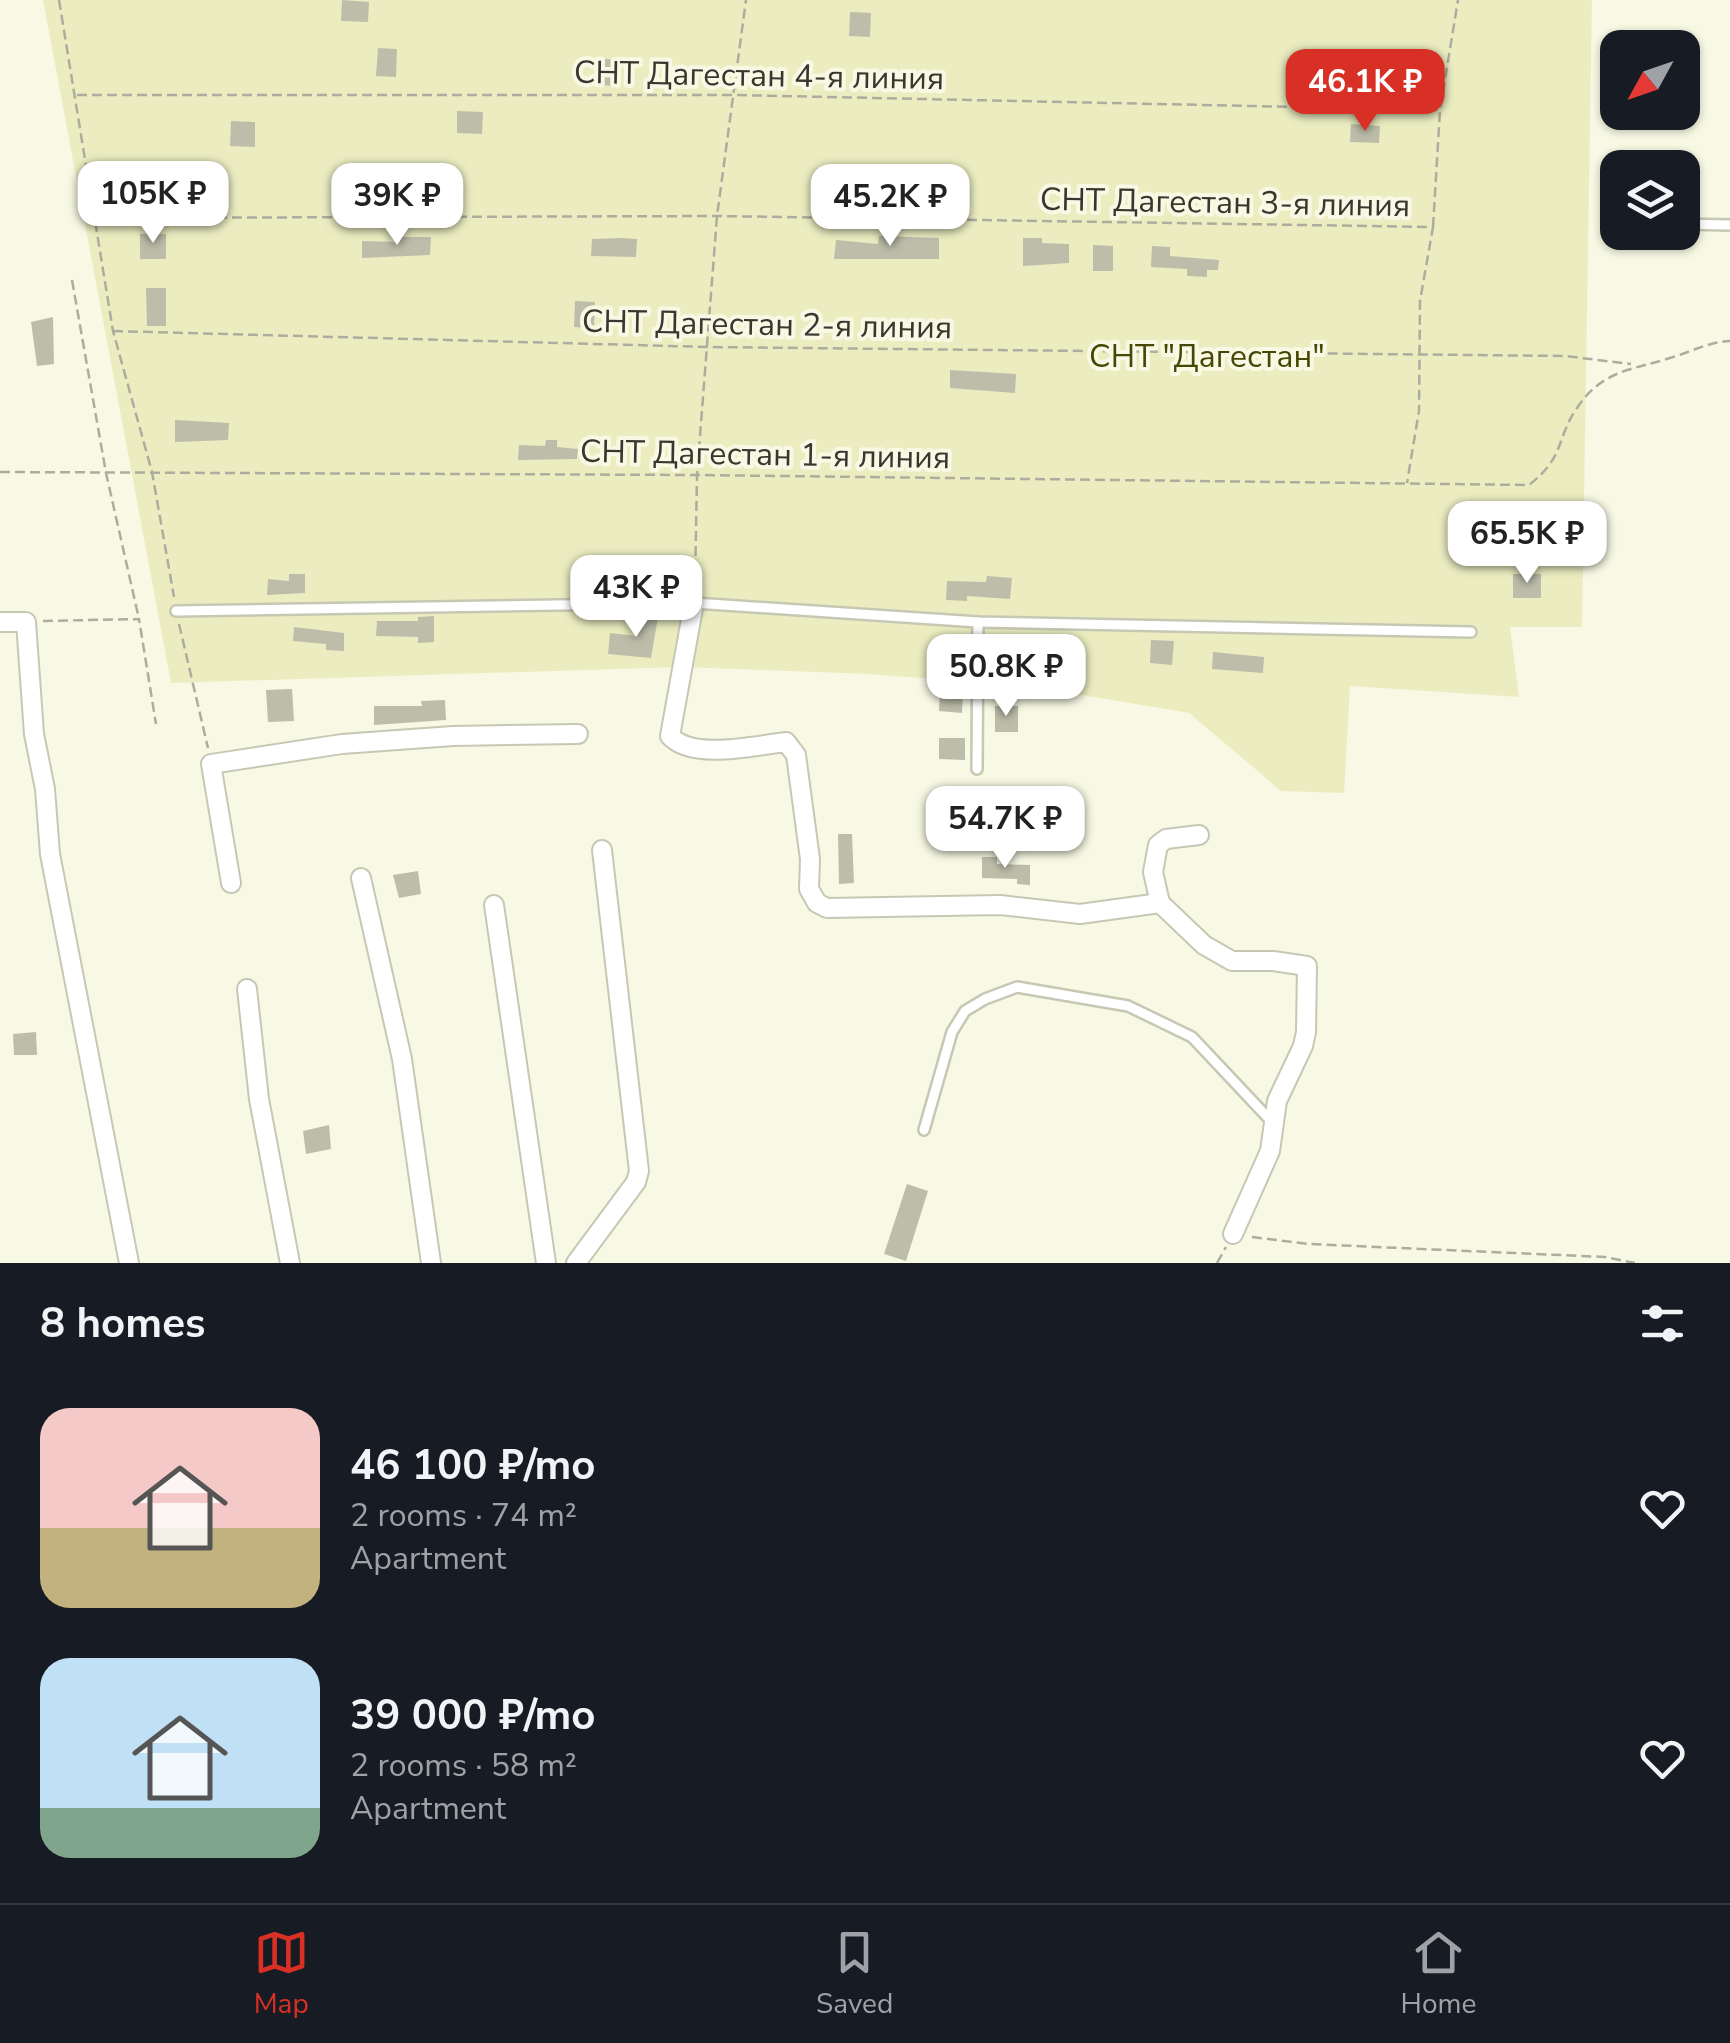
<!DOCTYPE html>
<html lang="en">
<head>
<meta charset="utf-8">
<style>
	body { margin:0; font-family:"Nunito Sans",sans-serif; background:#242831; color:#f1f3f6; height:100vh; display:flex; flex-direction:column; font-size:38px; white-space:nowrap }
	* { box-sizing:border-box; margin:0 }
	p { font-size:32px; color:#9ea1a6 }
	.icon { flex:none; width:55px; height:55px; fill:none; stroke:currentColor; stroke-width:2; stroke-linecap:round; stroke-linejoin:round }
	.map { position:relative; height:1263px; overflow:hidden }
	.panel { display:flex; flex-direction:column; background:#171b24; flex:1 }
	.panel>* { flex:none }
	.needle { width:65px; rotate:230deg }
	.tools { position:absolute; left:1600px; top:30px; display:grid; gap:20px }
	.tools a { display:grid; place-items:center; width:100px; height:100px; border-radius:20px; background:#171b24; box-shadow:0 2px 8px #0004; font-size:50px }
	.price { position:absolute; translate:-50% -85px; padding:0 22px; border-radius:20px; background:#fff; color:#222; font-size:32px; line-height:65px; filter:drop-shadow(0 2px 5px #0008) }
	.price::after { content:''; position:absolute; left:50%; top:60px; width:30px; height:22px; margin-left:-15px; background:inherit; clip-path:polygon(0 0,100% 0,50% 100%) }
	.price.active { background:#d93025; color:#fff }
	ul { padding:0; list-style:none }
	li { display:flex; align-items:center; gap:30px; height:250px; padding:0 40px }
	li span { display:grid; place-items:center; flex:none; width:280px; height:200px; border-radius:30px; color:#555 }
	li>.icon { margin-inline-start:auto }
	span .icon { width:120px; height:120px; fill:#fffc; stroke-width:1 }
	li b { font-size:42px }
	h2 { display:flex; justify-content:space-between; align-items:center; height:120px; padding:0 40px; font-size:42px }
	.menu { display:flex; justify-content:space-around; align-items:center; height:140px; border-top:2px solid #363941; background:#171b24; font-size:28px; color:#9ea1a6 }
	.menu a { display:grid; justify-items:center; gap:5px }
	.menu .active { color:#d93025 }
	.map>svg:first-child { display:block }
</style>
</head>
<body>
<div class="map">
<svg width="1730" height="1263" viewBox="0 0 1730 1263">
	<rect width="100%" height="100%" fill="#f8f9e4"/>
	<polygon fill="#ebedc1" points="43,0 1592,0 1582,627 1510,627 1519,697 1350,686 1344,793 1281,791 1189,713 1027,686 868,674 681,667 171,683"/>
	<g fill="#bdbeaa">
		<polygon points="342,0 369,2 368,22 341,21"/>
		<polygon points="850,12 871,13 870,37 849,36"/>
		<polygon points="378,48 397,49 396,77 376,76"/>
		<polygon points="596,58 616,60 613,86 593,84"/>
		<polygon points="457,111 483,112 482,134 457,133"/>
		<polygon points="231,121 255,122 255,147 230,146"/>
		<polygon points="1351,124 1380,126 1379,143 1350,142"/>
		<rect x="140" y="234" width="26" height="25"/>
		<polygon points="879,236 939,238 939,259 834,259 836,240 878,244"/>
		<polygon points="400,237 431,237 430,255 362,258 362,241 400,242"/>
		<polygon points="621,238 637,239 636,257 591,256 592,239"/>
		<polygon points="1023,238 1042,238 1042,243 1069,244 1069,263 1023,266"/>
		<polygon points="1093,245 1113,246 1113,271 1093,271"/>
		<polygon points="1152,246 1170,247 1170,256 1219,260 1218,270 1207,270 1207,277 1187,276 1187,269 1151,267"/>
		<polygon points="146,288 166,288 166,326 147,326"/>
		<polygon points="575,301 595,302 594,328 574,327"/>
		<polygon points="53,317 54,364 37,366 31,322"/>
		<polygon points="950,370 1016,374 1015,393 950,388"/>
		<polygon points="175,420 229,423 228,440 175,442"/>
		<polygon points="546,440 557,440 557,447 578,449 577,459 518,460 519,445 545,446"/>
		<polygon points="289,574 305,574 305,593 267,595 268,579 289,581"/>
		<rect x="1513" y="574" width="28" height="24"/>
		<polygon points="987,576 1012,578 1010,599 967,596 967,601 946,600 947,581 986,582"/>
		<polygon points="639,615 658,617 651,658 608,654 610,633 637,636"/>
		<polygon points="434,616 434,642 418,643 418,637 376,636 377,621 418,621 418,617"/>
		<polygon points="294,627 344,633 344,651 326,650 326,644 293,641"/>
		<polygon points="1039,638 1077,641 1076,657 1037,657"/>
		<polygon points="1151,640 1174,641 1172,665 1150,663"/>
		<polygon points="1213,652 1264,657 1263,673 1212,669"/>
		<polygon points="292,689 294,721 268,722 266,690"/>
		<polygon points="940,689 963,690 962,713 939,711"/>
		<polygon points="445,700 446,720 374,725 374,706 422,706 421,701"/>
		<rect x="995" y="706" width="23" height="26"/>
		<polygon points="939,738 965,738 965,760 939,759"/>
		<polygon points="838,834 852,834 854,883 839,884"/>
		<polygon points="982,857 997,857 997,864 1030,865 1030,885 1017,884 1017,879 982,878"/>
		<polygon points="418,871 421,894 399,898 393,875"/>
		<polygon points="36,1032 37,1055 14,1055 13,1034"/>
		<polygon points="329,1125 331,1149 306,1154 303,1131"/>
		<polygon points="907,1184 928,1191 906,1261 884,1254"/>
	</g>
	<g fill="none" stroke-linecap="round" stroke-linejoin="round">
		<g stroke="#c7c8b4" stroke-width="14">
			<g id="service">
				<polyline points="1617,221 1618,221"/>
				<polyline points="1682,224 1730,225"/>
				<polyline points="176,611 694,603 978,622 1471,632"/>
				<polyline points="977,769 978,622"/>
				<polyline points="924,1130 952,1032 965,1011 985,999 1017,987 1128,1006 1192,1037 1272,1122"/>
			</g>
		</g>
		<g stroke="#c7c8b4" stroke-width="22">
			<g id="minor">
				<path d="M 694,603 L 670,736 C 693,761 757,745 786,742 L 796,755 L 810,859 L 809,889 L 817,903 L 827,908 L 1000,905 L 1080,914 L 1160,903"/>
				<polyline points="0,622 26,622 34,734 45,789 50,854 129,1263"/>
				<polyline points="1199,835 1166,839 1158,845 1153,872 1160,903 1204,945 1232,961 1273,961 1307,966 1306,1032 1303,1046 1277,1101 1270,1151 1233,1234"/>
				<polyline points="361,878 402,1059 431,1263"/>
				<polyline points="231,883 211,764 342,744 453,736 578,734"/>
				<polyline points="494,905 546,1263"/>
				<polyline points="247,989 259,1099 290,1263"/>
				<polyline points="576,1263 636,1182 639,1171 602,850"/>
			</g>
		</g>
		<g stroke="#acad9d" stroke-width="2.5" stroke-dasharray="10 5" stroke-linecap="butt">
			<polyline points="59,0 113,331 152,472 174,597"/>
			<polyline points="77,95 734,95 1440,110"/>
			<polyline points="97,218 717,216 1433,227 1420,301 1419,411 1407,483"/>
			<polyline points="1433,227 1440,110 1458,0"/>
			<polyline points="72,280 106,473 139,619"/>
			<polyline points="113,331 708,347 1565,356 1631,364"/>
			<path d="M 0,472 L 697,475 L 1529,485 C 1566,456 1555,440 1577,408 C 1602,370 1632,370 1670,358 C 1691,352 1708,342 1730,341"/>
			<polyline points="695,586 697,475 717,216 746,0"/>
			<polyline points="43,621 139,619 156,724"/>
			<polyline points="179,624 208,748"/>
			<polyline points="1252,1237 1309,1244 1605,1257 1635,1263"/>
			<polyline points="1217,1263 1226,1247"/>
		</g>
		<use href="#service" stroke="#fff" stroke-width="9"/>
		<use href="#minor" stroke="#fff" stroke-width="18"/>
	</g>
	<g text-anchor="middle" stroke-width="8" stroke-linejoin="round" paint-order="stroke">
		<g font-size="32" fill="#37372f" stroke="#f8f9e4">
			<text transform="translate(759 75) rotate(1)" y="11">СНТ Дагестан 4-я линия</text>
			<text transform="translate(1225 202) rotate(1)" y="11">СНТ Дагестан 3-я линия</text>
			<text transform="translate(767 324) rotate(1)" y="11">СНТ Дагестан 2-я линия</text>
			<text transform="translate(765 454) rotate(1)" y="11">СНТ Дагестан 1-я линия</text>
		</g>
		<g font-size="32" fill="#464605" stroke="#f8f9e4">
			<text x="1207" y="367">СНТ "Дагестан"</text>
		</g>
	</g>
</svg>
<div class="tools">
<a><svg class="needle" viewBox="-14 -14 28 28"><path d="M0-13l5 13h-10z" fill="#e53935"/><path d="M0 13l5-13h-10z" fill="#9ea1a6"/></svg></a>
<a><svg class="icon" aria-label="layers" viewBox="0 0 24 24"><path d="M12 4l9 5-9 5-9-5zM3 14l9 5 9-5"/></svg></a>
</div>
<b class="price active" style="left:1365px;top:134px">46.1K ₽</b>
<b class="price" style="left:153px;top:246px">105K ₽</b>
<b class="price" style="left:397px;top:248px">39K ₽</b>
<b class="price" style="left:890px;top:249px">45.2K ₽</b>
<b class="price" style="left:1527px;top:586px">65.5K ₽</b>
<b class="price" style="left:636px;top:640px">43K ₽</b>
<b class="price" style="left:1006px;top:719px">50.8K ₽</b>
<b class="price" style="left:1005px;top:871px">54.7K ₽</b>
</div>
<section class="panel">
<h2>8 homes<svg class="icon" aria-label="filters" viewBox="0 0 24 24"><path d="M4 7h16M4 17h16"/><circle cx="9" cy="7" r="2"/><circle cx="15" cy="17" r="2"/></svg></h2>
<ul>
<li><span style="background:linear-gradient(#f6c9c9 60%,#c2b280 0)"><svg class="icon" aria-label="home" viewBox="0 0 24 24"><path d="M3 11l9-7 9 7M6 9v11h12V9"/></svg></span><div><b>46 100 ₽/mo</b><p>2 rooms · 74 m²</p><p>Apartment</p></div><svg class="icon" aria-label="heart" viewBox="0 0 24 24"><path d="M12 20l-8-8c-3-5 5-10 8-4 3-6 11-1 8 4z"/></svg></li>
<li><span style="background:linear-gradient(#bfe0f5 75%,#7fa58c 0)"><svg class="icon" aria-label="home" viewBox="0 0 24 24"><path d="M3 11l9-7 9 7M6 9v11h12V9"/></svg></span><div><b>39 000 ₽/mo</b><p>2 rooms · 58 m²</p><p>Apartment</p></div><svg class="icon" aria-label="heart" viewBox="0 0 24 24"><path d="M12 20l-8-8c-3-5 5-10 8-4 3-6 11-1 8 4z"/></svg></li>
</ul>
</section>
<nav class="menu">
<a class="active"><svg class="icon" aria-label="map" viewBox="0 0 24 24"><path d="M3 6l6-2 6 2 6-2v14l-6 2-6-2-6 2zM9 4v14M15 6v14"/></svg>Map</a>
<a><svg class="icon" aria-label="saved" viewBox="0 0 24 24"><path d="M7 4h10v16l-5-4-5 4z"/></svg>Saved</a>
<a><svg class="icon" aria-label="home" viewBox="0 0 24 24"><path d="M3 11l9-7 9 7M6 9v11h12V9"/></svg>Home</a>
</nav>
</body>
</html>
